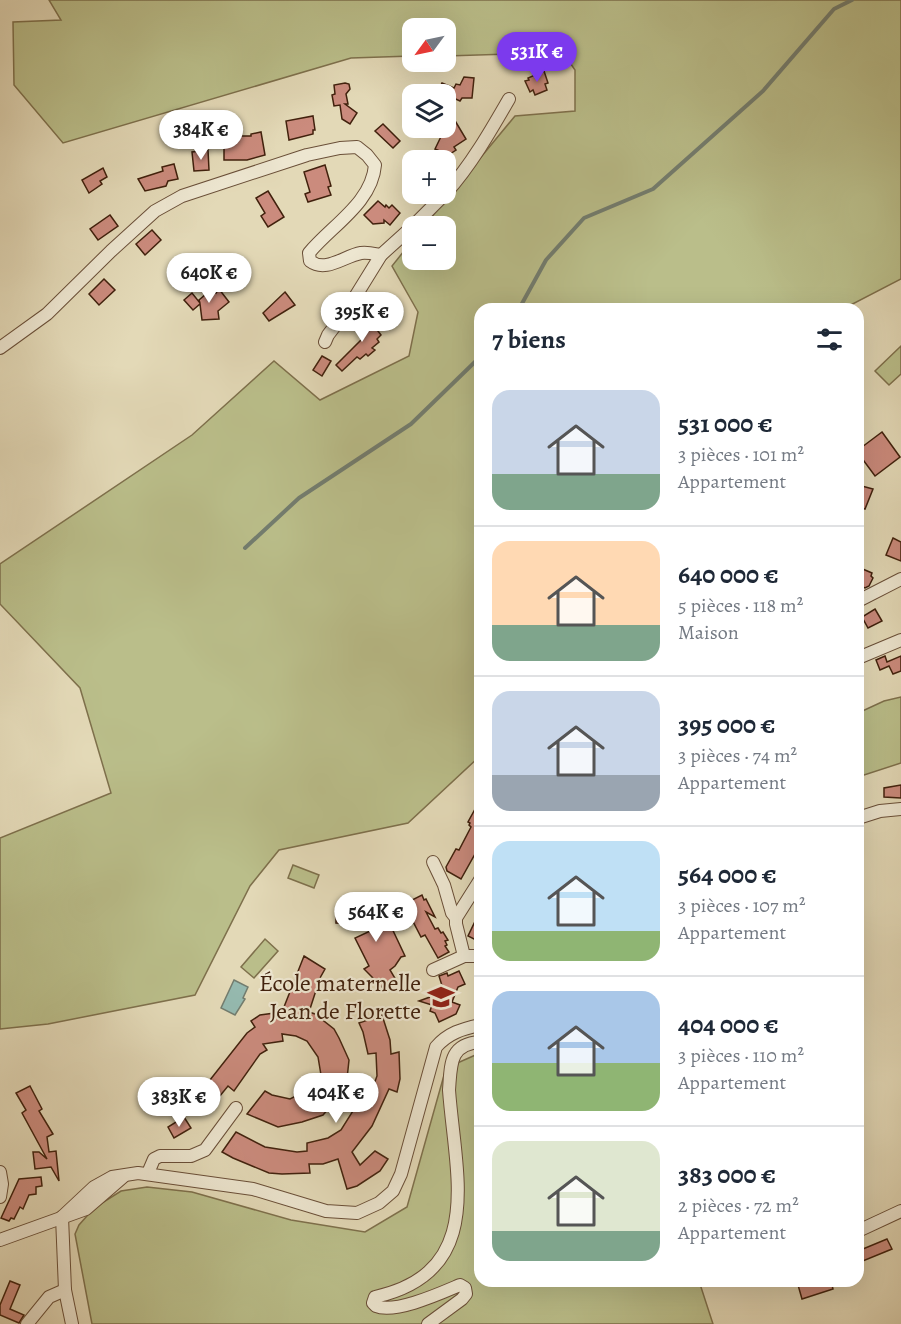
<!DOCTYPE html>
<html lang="fr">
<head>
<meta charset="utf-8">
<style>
	body { margin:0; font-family:Alegreya,serif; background:#f6f6f7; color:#1f2937; height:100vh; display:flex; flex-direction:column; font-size:22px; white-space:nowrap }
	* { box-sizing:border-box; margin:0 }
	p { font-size:20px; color:#747a83 }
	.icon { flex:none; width:33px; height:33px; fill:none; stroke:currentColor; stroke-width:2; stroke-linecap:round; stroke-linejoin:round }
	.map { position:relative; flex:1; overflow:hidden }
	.side { position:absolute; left:474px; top:303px; width:390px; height:984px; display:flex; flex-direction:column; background:#fff; border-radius:18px; box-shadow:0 6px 24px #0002 }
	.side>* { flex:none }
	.needle { width:39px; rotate:237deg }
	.tools { position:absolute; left:402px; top:18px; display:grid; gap:12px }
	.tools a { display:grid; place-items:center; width:54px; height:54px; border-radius:12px; background:#fff; box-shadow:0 6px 24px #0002; font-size:30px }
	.price { position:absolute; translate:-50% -51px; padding:0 14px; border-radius:21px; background:#fff; color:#222; font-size:20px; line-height:39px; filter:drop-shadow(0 2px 3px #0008) }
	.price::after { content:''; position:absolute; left:50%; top:36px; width:18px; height:14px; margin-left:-9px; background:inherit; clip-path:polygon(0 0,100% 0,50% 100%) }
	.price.selected { background:#7c3aed; color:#fff }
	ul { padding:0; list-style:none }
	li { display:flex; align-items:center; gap:18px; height:150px; padding:0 18px }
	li+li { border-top:2px solid #e0e1e3 }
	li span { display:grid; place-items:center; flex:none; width:168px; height:120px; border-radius:18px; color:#555 }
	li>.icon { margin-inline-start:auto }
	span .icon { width:72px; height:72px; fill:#fffc; stroke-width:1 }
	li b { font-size:26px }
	h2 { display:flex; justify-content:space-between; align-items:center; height:72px; padding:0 18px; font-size:26px }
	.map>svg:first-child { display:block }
</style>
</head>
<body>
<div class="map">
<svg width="901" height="1324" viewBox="0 0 901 1324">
	<rect width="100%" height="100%" fill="#e3d9b7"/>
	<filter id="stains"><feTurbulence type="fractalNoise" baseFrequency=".00333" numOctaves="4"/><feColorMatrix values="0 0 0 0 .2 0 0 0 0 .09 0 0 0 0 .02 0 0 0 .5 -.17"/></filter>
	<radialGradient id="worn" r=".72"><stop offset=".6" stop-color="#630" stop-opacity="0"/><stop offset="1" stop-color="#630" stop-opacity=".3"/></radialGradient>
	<g fill="#babe8a" stroke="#7e704c" stroke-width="1.5">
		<polygon points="49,0 901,0 901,279 843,309 480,309 480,756 408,823 279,850 250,886 195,995 48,1024 0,1029 0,838 111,793 80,688 0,604 0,564 192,435 274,361 320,400 409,356 418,312 392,266 412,241 412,260 446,260 446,226 424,226 515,116 575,111 575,70 551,35 513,54 446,56 446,28 412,28 412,56 351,58 63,143 14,85 13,22 61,20"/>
		<polygon points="901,346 901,374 889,385 875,371"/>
		<polygon points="901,697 901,763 858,777 858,713 884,701"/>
		<polygon points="293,865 319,875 314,888 288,878"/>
		<polygon points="265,939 278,951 254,978 241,967"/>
		<polygon points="480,1053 480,1281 699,1281 713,1324 92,1324 75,1234 79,1225 94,1208 121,1191 147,1187 192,1192 291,1220 365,1232 407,1207 446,1068"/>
	</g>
	<polygon fill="#95bab0" stroke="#737d6f" stroke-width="1.5" points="234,980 248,987 243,998 245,999 235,1015 221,1008"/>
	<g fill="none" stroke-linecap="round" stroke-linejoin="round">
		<g stroke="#737d6f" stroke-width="4">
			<polyline points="519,309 546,260 584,218 653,189 763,91 834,9 852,0"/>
			<polyline points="245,548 299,498 411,424 480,357"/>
		</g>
	</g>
	<g fill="#cb8b7d" stroke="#41210d" stroke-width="1.5">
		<polygon points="544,71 548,83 545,84 547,90 535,95 533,90 530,92 525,81 529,80 528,78"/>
		<polygon points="464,77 474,78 472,98 462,98 460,101 438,91 442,83 454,88 456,84 460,85"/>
		<polygon points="345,83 349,84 350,89 346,94 348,104 345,104 357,113 350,124 342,119 340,105 334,106 332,95 335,94 334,85"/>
		<polygon points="313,116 315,130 313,130 313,134 289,140 286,121"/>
		<polygon points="454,119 466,139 454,147 456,150 444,158 440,151 435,149 448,122"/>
		<polygon points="383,124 400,141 393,148 375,131"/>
		<polygon points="261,132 265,155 247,160 224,160 224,136 251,136 251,134"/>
		<polygon points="208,150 209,170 194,171 192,152"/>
		<polygon points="174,164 178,179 168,181 166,186 145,191 138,179 163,171 162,167"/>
		<polygon points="325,165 331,186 328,187 331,195 308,202 305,194 310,192 304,172"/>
		<polygon points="103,168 107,177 100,181 102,184 89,193 82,180"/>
		<polygon points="268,191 284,217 268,227 261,216 265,213 256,198"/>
		<polygon points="378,201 385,207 386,205 389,208 392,205 400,213 390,225 384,220 384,223 373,224 364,215"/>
		<polygon points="110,215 118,226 98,240 90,229"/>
		<polygon points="152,230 161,240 145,255 136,244"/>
		<polygon points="104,279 115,290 99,305 89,294"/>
		<polygon points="212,289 216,293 219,289 229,302 218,311 219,319 202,320 200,304 193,310 184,300 192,293 200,303 199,300"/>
		<polygon points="285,292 295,305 269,321 263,313"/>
		<polygon points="365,314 381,335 377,339 379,342 372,348 375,350 368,356 366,354 360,359 357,357 342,371 336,365 364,337 359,332 362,330 356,323"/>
		<polygon points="322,356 331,361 322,376 313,370"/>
		<polygon points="882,432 900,457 875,476 858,453 858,450"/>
		<polygon points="858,485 873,489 865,509 858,507"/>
		<polygon points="893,538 901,542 901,561 886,555"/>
		<polygon points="858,567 872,573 871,576 873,578 869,586 865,588 858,585"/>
		<polygon points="875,609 882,621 868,628 862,617"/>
		<polygon points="885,656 887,662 901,656 901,671 893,674 889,666 880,670 876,660"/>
		<polygon points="901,785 901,798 884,797 884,788"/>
		<polygon points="480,800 480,845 461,879 447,871 446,867 456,849 459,850 471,827 469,825 470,823 468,822"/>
		<polygon points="422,895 424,900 426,899 435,917 426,912 435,929 438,928 441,933 443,932 448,940 445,941 447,945 445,946 449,952 438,958 425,935 421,937 408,912 403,914 400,906"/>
		<polygon points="344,910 386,911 393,915 394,921 389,922 405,956 401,957 395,966 390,970 396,980 382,987 364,969 369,966 355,938 383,925 336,923 336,912 344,912"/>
		<polygon points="480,911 480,942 468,936"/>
		<polygon points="304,956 325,969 320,978 309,1012 315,1014 334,1029 339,1038 349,1060 346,1088 323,1115 302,1122 278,1127 247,1114 265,1091 272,1095 290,1099 308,1090 321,1075 318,1057 307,1041 296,1036 282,1034 283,1041 263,1044 267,1050 260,1054 234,1091 228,1086 219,1097 217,1096 213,1101 210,1101 207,1099 206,1085 247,1033 255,1027 251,1021 260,1015 282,1012"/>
		<polygon points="459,971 465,984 458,987 452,1002 460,1005 456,1014 439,1022 435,1013 430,1011 432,1005 419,1001 444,992 439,976 447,973 448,976"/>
		<polygon points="382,1015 390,1040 391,1054 399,1052 400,1079 397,1092 389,1089 372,1126 352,1152 360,1165 375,1151 388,1159 380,1171 357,1186 347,1189 338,1159 323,1164 309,1164 310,1173 282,1174 269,1173 233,1158 222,1152 236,1132 265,1147 297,1152 307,1151 307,1143 328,1138 341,1130 363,1095 365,1083 373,1087 377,1076 376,1053 368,1054 363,1032 359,1023"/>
		<polygon points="30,1086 42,1109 39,1111 53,1134 47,1137 49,1152 56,1151 59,1181 51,1167 35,1169 33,1152 39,1152 47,1159 22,1113 26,1110 16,1093"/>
		<polygon points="184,1117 191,1128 174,1138 168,1127"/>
		<polygon points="41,1177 42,1186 36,1187 36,1194 29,1195 23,1209 20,1207 14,1219 11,1218 9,1221 1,1218 19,1179"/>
		<polygon points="887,1239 892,1249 858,1263 858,1251"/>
		<polygon points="10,1281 20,1285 10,1309 24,1315 19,1323 0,1315 0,1305"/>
		<polygon points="810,1281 831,1281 833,1289 802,1299 798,1285"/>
	</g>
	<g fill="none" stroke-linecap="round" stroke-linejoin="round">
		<g stroke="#6a4f38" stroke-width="14">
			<g id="minor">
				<path d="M 446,193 C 471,165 490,132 509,99"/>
				<polyline points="413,226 445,194"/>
				<polyline points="325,342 328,335 347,310 381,255 412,227"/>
				<path d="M 0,348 L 47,314 L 111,251 L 155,211 L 182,196 L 307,155 L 340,148 L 357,147 L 367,155 L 375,165 C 372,203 331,226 309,253 L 310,261 C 326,273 344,256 361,253 C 368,252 375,254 381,255"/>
				<polyline points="858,601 901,579"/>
				<polyline points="858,658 901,640"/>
				<polyline points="858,818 880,811 901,809"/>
				<polyline points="433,862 444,885 452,913 456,918"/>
				<polyline points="480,880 456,918 456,924 464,956 480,956"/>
				<polyline points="433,970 464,956"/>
				<polyline points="0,1172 2,1184 0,1197"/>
				<polyline points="148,1173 154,1159 160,1156 191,1156 205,1150 236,1108"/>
				<path d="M 62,1217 L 94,1187 L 112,1177 L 138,1173 L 253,1189 L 326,1211 L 357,1213 L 379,1203 L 393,1191 L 401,1174 L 436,1047 C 448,1033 462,1029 480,1025"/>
				<polyline points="62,1217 65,1290 72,1324"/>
				<polyline points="858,1231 901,1211"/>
				<polyline points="0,1240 86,1209 123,1177"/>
				<polyline points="27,1324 49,1297 65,1290"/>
				<path d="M 428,1324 L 462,1299 L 466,1294 L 465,1288 L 460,1285 C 441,1293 395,1314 376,1306 L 373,1303 L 375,1297 C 487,1272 455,1174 449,1090 C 451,1065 449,1044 480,1042"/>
			</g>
		</g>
		<use href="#minor" stroke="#ede6d0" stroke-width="12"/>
	</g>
	<defs>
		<g id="school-bare" transform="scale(2.07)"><path d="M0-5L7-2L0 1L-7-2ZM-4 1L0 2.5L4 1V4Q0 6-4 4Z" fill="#8f2418" stroke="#ede6d0" stroke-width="2.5" paint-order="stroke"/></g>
	</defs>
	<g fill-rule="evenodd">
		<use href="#school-bare" x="441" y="997"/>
	</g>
	<g text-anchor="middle" stroke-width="4.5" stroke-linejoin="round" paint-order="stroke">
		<g font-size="24" fill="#41210d" stroke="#ede6d0" text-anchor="end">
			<text x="421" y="991">École maternelle<tspan x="421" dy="28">Jean de Florette</tspan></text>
		</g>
	</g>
	<rect width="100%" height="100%" filter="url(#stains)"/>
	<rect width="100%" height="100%" fill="url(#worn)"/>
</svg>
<div class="tools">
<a><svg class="needle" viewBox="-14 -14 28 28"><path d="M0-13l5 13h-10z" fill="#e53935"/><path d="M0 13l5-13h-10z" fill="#747a83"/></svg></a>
<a><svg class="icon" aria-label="layers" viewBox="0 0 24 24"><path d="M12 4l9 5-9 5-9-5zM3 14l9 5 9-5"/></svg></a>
<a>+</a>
<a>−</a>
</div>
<b class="price selected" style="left:537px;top:83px">531K €</b>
<b class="price" style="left:201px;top:161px">384K €</b>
<b class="price" style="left:209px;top:304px">640K €</b>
<b class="price" style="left:362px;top:343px">395K €</b>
<b class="price" style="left:376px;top:943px">564K €</b>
<b class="price" style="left:336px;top:1124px">404K €</b>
<b class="price" style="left:179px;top:1128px">383K €</b>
<section class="side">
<h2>7 biens<svg class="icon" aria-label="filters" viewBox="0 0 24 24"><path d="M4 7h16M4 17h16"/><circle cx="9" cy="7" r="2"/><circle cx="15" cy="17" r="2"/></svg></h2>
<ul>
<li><span style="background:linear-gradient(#c9d6e8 70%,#7fa58c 0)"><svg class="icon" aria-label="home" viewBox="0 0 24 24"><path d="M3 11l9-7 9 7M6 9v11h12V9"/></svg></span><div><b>531 000 €</b><p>3 pièces · 101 m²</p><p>Appartement</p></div></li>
<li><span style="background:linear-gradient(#ffd9b3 70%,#7fa58c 0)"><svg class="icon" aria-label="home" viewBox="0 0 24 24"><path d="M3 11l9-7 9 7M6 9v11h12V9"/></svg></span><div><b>640 000 €</b><p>5 pièces · 118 m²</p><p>Maison</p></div></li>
<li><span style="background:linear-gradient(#c9d6e8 70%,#9aa5b1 0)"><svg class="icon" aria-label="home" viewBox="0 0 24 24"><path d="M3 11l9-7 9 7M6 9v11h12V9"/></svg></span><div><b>395 000 €</b><p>3 pièces · 74 m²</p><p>Appartement</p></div></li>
<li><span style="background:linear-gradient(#bfe0f5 75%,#8fb573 0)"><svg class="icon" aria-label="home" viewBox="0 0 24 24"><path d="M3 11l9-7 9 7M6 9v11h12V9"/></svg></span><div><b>564 000 €</b><p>3 pièces · 107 m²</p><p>Appartement</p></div></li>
<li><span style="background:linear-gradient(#a9c7e8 60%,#8fb573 0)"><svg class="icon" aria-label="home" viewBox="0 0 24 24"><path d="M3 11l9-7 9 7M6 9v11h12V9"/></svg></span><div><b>404 000 €</b><p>3 pièces · 110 m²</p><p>Appartement</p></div></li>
<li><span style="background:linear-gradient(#dfe7d0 75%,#7fa58c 0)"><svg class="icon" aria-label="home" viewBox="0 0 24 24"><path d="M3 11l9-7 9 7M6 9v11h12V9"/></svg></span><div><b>383 000 €</b><p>2 pièces · 72 m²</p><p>Appartement</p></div></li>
</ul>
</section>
</div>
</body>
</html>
